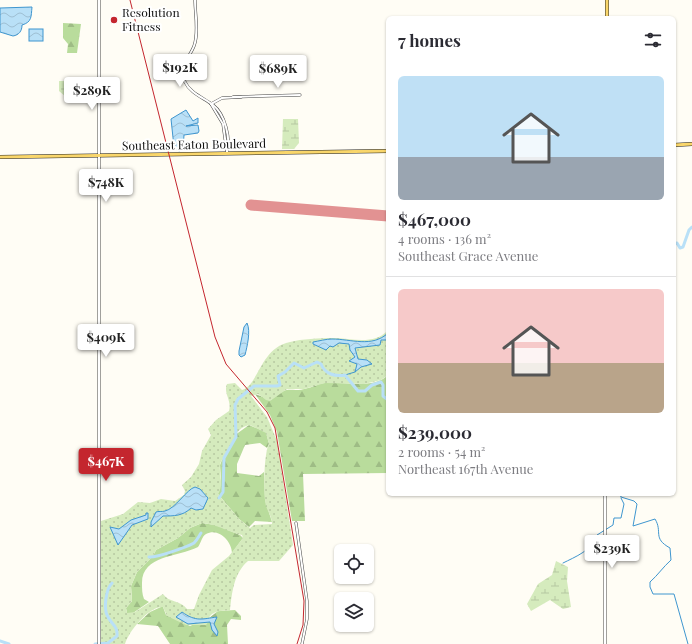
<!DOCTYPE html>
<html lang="en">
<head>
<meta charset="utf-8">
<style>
	body { margin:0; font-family:"Playfair Display",serif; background:#f7f7f7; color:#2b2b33; height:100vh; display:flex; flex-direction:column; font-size:15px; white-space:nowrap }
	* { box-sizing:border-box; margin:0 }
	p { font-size:13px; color:#7c7c81 }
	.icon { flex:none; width:22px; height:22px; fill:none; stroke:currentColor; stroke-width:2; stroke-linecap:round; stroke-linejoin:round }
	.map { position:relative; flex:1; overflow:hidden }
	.details { position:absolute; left:386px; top:16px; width:290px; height:480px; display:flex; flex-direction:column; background:#fff; border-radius:6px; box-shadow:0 1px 3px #0004 }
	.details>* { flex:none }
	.fabs { position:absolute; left:334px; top:544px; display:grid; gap:8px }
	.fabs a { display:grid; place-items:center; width:40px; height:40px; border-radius:6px; background:#fff; box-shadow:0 1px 3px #0004; font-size:20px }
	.price { position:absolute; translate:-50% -34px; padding:0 9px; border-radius:4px; background:#fff; color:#222; font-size:13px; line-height:26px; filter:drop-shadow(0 1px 2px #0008) }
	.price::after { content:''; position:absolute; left:50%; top:24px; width:12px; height:9px; margin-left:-6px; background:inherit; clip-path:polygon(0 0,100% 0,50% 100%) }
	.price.current { background:#c4262e; color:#fff }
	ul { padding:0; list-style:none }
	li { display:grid; align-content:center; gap:8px; height:212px; padding:0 12px }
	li+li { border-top:1px solid #e1e1e2 }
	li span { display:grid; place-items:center; height:124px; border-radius:6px; color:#555 }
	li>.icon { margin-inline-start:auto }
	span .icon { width:72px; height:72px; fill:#fffc; stroke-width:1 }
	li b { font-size:17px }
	h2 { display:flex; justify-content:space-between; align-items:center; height:48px; padding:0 12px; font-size:17px }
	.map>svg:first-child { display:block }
</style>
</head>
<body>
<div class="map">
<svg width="692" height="644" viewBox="0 0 692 644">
	<defs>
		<pattern id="forest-firs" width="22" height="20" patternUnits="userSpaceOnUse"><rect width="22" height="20" fill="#b9dc9c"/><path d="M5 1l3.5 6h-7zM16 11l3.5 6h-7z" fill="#9ebc85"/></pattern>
		<pattern id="wetland-marsh" width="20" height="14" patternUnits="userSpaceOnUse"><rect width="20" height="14" fill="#d5ebbd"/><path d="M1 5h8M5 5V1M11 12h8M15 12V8" fill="none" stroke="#b6c8a1"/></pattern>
		<pattern id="park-dots" width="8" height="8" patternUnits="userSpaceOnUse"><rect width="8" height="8" fill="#d5ebbd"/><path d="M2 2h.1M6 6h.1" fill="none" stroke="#b6c8a1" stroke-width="1.8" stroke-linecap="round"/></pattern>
		<pattern id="water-waves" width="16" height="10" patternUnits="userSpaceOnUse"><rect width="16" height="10" fill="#b9e0f7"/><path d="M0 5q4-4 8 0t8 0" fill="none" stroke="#9ebfd3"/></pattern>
	</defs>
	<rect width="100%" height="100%" fill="#fffdf5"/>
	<g fill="url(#forest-firs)">
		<polygon points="63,23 81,24 77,53 67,53 68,44 63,38"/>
		<path d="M 388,375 L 388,473 L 303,474 L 305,521 L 292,521 L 277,432 L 270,415 L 255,394 L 271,400 C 290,383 289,394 308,388 C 314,387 319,383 325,383 C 343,381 373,390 388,375 Z"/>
		<polygon points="249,425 266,432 269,444 267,448 260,443 245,445 237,464 237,473 259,476 264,472 265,500 272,522 255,521 249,527 239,519 218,494 221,479 220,465 222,460 229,449 235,435"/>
		<path d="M 202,523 L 216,525 L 240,535 L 243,538 L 232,553 C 232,542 219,527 206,534 C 202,536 201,543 198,547 C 178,557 142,555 142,583 C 142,589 142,594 144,599 L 149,602 L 133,613 L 127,613 L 126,608 L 132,601 L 131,586 L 137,572 L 153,556 L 156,550 L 178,538 L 190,528 Z"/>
		<polygon points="161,607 163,607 166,615 190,626 209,618 218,611 235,610 241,616 241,620 231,619 227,625 228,644 170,644 158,626 137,624 150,612"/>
	</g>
	<g fill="url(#wetland-marsh)">
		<polygon points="59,81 73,81 73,103 59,91"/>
		<polygon points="283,119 298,119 299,143 294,149 282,149"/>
		<polygon points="556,561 568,567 567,581 571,607 563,609 550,600 531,611 527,604 538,584 552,575"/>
	</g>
	<path fill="url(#park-dots)" fill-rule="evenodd" d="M 388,330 L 388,375 L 381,380 L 364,384 L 325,383 L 304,389 L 287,389 L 270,401 L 266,400 L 258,394 L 251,396 L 267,417 L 277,441 L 293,545 L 279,561 L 248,561 C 234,573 232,592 230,610 C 224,611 215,610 210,616 C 208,619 210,621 206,625 L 186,625 L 167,616 L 163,607 C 149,606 129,631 125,644 L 101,644 L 101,521 L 123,514 L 138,502 L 150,503 L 161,499 L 175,501 L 184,495 L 185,491 L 182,485 L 191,477 L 199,464 L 202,451 L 211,435 L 208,429 L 216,420 L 229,411 C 232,400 223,393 227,384 L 235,383 L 242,390 C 259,385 260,348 290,342 C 302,339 319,338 333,338 C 351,338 374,346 388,330 ZM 250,425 L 266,433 L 269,444 C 264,452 263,494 266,506 C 268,512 272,517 272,524 L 254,525 L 250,528 L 239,519 L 218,494 C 224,485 219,476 220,466 C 220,460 226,456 229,450 C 234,440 236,427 250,425 ZM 202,523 C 217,524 228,532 242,535 L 243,538 L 229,556 L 212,570 L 199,595 L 194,609 L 187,609 C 181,600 169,603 163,594 L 135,612 L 127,613 L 126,608 L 132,601 L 131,586 L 137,572 L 153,556 L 156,550 L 178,538 L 190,528 Z"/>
	<g fill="url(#water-waves)" stroke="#3f96cf">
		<path d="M 32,7 C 31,17 32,22 22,25 C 22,31 19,35 13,36 L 0,32 L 0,8 Z"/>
		<rect x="29" y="29" width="14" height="12"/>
		<polygon points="186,110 193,121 198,118 198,123 186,126 198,125 199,131 198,133 184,135 183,149 179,151 174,147 171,119"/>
		<path d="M 247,323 C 251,331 247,347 245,355 L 241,357 L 239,355 L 239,351 L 244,327 Z"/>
		<path d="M 388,333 L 388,340 L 381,340 L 380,345 L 355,348 L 358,359 L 367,360 L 372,364 L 361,367 L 355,372 L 357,364 L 349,361 L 355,357 L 350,350 L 349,344 L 339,343 L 333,347 L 330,346 L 326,350 L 313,344 L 313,342 C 319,341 326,339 332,339 C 351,339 372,348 388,333 Z"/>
		<path d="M 195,487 L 200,489 L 208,498 L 203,509 L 196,510 L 191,508 C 183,516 174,516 163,516 L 151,527 L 151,522 L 156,512 C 158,511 162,512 165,511 C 175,509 187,489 195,487 Z"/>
		<polygon points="146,513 148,513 148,519 132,525 118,545 110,527 119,529 131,520 146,515"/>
		<path d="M 182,612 C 196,622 202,619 217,617 L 214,624 L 218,632 L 217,636 L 212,630 L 210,622 L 188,624 L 176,617 Z"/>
	</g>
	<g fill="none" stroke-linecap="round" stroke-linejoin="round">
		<g stroke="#3f96cf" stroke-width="1">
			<polyline points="345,375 355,372"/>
			<path d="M 620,494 L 621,497 L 634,501 L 637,504 L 633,526 L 655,519 C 663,532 652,538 670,548 L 671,560 C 663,567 658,575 650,582 L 650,587 L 653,594 L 674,594 L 688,644"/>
			<path d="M 563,563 C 575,557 593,550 597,535 L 613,525 L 614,518 L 621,518 L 624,504 L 621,498"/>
		</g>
		<g stroke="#b9e0f7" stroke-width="3">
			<polyline points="674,244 677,243 680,248 683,247 689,230 692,227"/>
			<path d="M 219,498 L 223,492 L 224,458 L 236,437 L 235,405 L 238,399 L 254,386 L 277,386 L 280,385 L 278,376 L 285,372 L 294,363 L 304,368 L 317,362 L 321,364 C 325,374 335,377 345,375 L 358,391 L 365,391 L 372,385 L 381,382 L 383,385 L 383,396 L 388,400"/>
			<path d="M 149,557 C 156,558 187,547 194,543 C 197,540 199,536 201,533"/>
			<polyline points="0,641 9,644"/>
			<path d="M 95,644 L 108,643 L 117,636 C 118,626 112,625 108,617 C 103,609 106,589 112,583"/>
		</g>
		<polyline stroke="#e29292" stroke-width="11" points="251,205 388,216"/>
		<g stroke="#444" stroke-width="3">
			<g id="minor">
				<polyline points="99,0 99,644"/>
				<path d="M 195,0 C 195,14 199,33 194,46 C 189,59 177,67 185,82 C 190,93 204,98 213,105 C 225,114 231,139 227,153"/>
				<polyline points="233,97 300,95"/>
				<polyline points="211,104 223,124 227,153"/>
				<polyline points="211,104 222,98 241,97"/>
				<polyline points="296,523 307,601 307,619 302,644"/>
				<polyline points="605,644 605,494"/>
			</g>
		</g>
		<g stroke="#222" stroke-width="4">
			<g id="major">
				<polyline points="607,0 607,18"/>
				<polyline points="674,145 692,144"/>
				<polyline points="0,157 388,151"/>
			</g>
		</g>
		<use href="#minor" stroke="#fff" stroke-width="2"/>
		<use href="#major" stroke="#f9d66b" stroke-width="3"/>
		<polyline stroke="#c4262e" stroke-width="1" points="130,0 215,337 226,364 267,412 275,428 304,601 303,625 297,644"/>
	</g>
	<circle fill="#c4262e" stroke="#fff" stroke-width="1.5" cx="114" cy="20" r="4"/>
	<g text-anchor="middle" stroke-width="4" stroke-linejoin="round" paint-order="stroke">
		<g font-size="12" fill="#111" stroke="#fff" text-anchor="start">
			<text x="122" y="17">Resolution<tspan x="122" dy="14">Fitness</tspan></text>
		</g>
		<g font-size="12" fill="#111" stroke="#fff">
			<text transform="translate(194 145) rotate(-1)" y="4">Southeast Eaton Boulevard</text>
		</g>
	</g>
</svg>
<div class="fabs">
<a><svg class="icon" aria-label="locate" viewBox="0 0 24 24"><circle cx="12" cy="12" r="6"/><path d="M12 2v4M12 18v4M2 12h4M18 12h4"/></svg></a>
<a><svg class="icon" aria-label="layers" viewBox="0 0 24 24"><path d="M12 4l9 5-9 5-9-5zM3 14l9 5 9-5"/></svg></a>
</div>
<b class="price" style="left:180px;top:88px">$192K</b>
<b class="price" style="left:278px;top:89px">$689K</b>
<b class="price" style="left:92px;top:111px">$289K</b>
<b class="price" style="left:106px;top:203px">$748K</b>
<b class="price" style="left:106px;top:358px">$409K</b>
<b class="price current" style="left:106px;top:482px">$467K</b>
<b class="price" style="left:612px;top:569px">$239K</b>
<section class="details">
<h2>7 homes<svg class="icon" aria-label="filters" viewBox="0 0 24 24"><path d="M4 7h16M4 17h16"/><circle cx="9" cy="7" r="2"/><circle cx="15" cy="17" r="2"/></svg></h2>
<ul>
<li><span style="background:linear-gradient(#bfe0f5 65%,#9aa5b1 0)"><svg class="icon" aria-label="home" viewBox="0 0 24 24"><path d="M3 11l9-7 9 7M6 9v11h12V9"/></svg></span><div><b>$467,000</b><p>4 rooms · 136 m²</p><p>Southeast Grace Avenue</p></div></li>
<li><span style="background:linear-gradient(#f6c9c9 60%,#b9a48a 0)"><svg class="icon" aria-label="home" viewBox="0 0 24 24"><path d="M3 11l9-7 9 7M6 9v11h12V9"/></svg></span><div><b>$239,000</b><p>2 rooms · 54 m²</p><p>Northeast 167th Avenue</p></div></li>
</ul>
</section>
</div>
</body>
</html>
